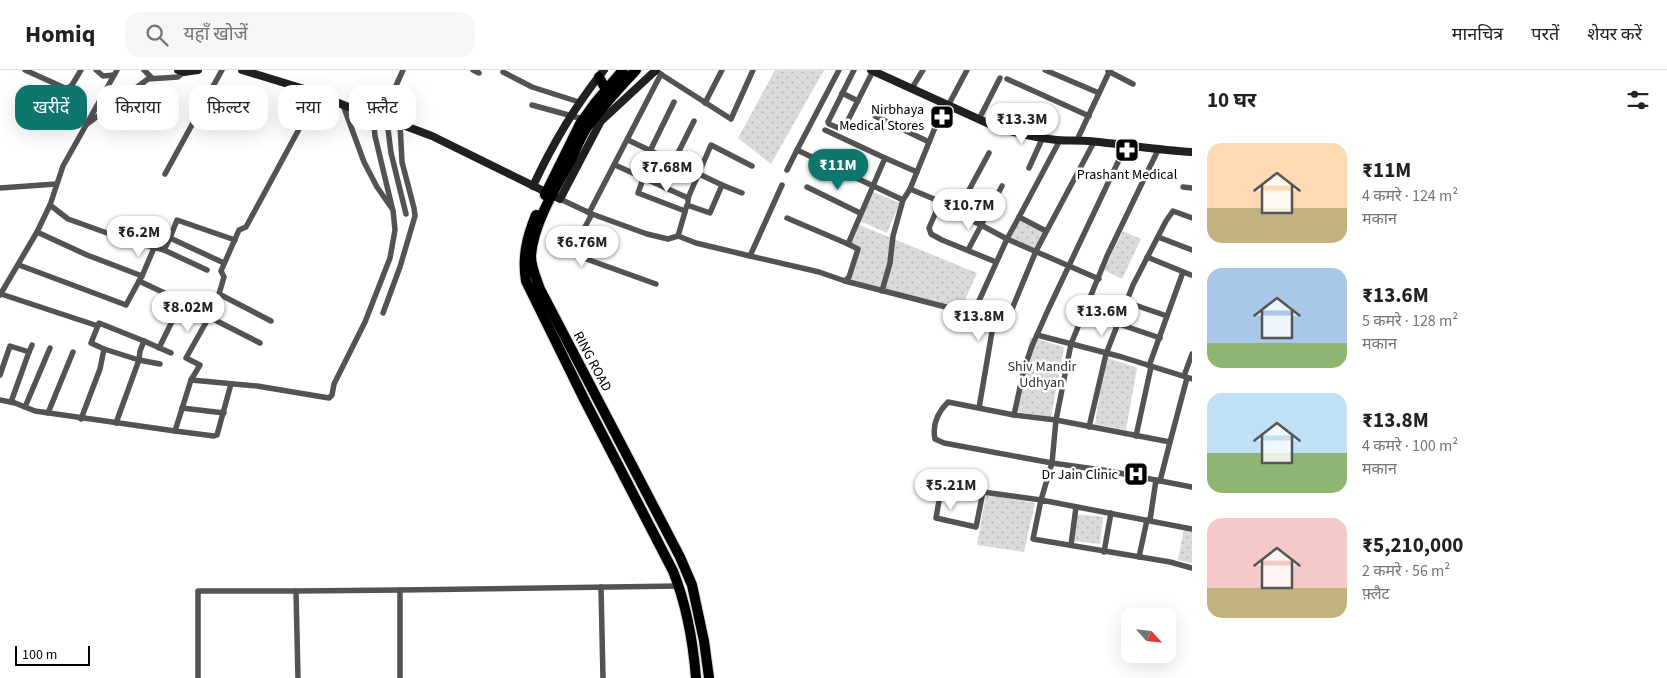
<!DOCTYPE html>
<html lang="hi">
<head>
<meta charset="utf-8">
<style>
	body { margin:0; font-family:"Source Sans 3","Noto Sans Devanagari",sans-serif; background:#f6f6f6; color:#202124; height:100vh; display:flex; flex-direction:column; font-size:19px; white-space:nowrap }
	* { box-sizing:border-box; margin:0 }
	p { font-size:16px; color:#757577 }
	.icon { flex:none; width:28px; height:28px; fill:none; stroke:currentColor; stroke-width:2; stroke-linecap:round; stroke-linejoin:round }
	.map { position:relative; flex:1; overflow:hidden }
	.sheet { display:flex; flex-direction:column; background:#fff; width:475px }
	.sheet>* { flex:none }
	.hud { position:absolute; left:15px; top:15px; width:475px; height:45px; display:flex; gap:10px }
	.needle { width:32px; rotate:117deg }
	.tools { position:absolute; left:1121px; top:538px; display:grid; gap:10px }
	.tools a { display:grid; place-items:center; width:55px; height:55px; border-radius:10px; background:#fff; box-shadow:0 5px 20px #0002; font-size:25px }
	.scale { position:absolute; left:15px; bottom:12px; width:75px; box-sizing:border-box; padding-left:5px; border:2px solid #000; border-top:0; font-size:14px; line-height:18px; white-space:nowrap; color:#000; -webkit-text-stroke:4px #fff; paint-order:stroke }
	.price { position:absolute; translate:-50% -42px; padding:0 11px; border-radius:18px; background:#fff; color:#222; font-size:16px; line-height:32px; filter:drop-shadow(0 1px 2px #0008) }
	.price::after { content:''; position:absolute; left:50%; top:30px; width:15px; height:11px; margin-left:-8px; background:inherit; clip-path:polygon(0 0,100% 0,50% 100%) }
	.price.selected { background:#0f766e; color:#fff }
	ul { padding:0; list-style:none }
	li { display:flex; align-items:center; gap:15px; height:125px; padding:0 15px }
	li span { display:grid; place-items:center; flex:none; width:140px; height:100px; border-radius:15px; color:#555 }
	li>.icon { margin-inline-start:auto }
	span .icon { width:60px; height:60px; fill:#fffc; stroke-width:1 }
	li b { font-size:21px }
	h2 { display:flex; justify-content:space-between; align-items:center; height:60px; padding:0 15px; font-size:21px }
	.tag { padding:0 18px; border-radius:15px; background:#fff; box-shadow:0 5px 20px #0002; font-size:18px; line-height:45px }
	.tag.selected { background:#0f766e; color:#fff }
	header { display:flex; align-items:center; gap:30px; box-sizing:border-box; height:70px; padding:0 25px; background:#fff; border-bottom:1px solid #e0e0e0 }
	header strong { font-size:24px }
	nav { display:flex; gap:28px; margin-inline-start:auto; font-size:18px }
	.search { width:350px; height:45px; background:#f6f6f6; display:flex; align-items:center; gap:12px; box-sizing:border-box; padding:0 18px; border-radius:15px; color:#757577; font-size:19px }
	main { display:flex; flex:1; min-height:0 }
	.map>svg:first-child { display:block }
</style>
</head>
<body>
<header>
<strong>Homiq</strong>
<div class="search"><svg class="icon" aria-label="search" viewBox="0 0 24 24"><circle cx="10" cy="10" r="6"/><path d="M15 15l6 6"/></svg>यहाँ खोजें</div>
<nav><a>मानचित्र</a><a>परतें</a><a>शेयर करें</a></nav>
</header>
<main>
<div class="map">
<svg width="1192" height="608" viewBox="0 0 1192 608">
	<defs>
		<pattern id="grass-dots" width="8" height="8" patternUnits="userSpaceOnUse" patternTransform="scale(1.25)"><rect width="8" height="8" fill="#dadada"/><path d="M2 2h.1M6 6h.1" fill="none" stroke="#b9b9b9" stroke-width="1.8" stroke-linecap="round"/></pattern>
	</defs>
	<rect width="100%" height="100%" fill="#fff"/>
	<g fill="url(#grass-dots)">
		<polygon points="775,0 824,0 771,94 738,68"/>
		<polygon points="871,121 900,133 887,163 858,150"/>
		<polygon points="1019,151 1044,162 1036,180 1011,169"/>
		<polygon points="857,154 977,203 961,239 850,210 860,180 850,171"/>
		<polygon points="1123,161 1141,169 1122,209 1104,200"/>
		<polygon points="1030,267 1064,277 1051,347 1018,342"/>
		<polygon points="1105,287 1137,298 1126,360 1095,354"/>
		<polygon points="986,424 1035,433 1024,482 977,475"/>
		<polygon points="1076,444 1103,447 1100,474 1073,471"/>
		<polygon points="1184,459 1192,460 1192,493 1178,490"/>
	</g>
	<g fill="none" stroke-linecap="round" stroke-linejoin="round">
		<g stroke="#dbdbdb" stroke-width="12">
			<g id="highway">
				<path d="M 636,0 C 619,18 603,36 588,56 C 581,66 576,79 571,90 C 556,117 533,154 531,186 C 531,197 536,208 540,219 L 680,487 L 692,515 L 704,571 L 709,608"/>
				<polyline points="599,7 606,20"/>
				<polyline points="545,125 580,54 595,33 623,0"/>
				<path d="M 536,145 C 527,167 522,187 526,211 L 584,329 L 673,501 C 687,536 693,571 696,608"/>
			</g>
		</g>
		<g stroke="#535353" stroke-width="5.5">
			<polyline points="25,0 67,19 72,15 81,0"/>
			<polyline points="96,0 103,6 114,5"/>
			<polyline points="144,0 152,8"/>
			<polyline points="473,0 479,3"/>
			<polyline points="839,0 797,80 903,130 910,119 945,33"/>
			<polyline points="854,0 828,52 829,54 841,59 844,58 873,1"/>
			<polyline points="1045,0 1099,23"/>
			<polyline points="1108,1 1133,14"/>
			<polyline points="503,2 532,17 579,32"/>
			<polyline points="659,3 731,49 753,0"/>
			<polyline points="1007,9 1089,46"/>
			<polyline points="912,18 923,0"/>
			<polyline points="842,23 858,31"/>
			<polyline points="705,33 722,0"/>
			<polyline points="949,34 967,0"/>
			<polyline points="532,35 583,49"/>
			<polyline points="373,46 375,66 392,137"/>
			<polyline points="875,46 929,72"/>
			<polyline points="381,49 403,0"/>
			<polyline points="979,49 1000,8"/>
			<polyline points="387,51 391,83 406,144"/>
			<polyline points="87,54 148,9 178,7 184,2"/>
			<polyline points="825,60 885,88"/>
			<polyline points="628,70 722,115 710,143 687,135 678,166"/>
			<polyline points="1077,70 1110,0"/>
			<polyline points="1158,80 1107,186 1071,274 1056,350 1052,393 1109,401 1192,417"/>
			<polyline points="650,81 674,32"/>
			<polyline points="673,93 694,51"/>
			<polyline points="615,95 688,128 688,131"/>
			<polyline points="1029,98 1043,67"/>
			<polyline points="787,100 797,80"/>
			<polyline points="165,104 222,0"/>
			<polyline points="643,109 638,123 685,141"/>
			<polyline points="722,115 742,123"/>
			<polyline points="782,115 750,186 819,202 845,211 849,207 858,179 848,174"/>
			<polyline points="807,117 860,143"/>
			<polyline points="1183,117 1192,118"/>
			<polyline points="0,118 56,114"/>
			<polyline points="910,119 939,131 939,135 929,158 931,164 942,170 996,192"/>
			<polyline points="688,128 711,75 752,96"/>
			<polyline points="560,129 592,144 647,164 668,169 678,166 696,173 750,186"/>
			<polyline points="50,135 68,149 121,168 164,180 207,200"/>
			<polyline points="939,135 981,155 1007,169 1019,147"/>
			<polyline points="589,143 661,4"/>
			<polyline points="592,144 573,179 575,185 656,214"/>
			<polyline points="956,144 989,83"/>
			<polyline points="787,148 848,174 885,88 917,102"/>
			<polyline points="1046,161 1019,147 1060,70"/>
			<polyline points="37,162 87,185 142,206 139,211 209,244"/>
			<polyline points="1158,167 1192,180"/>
			<polyline points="170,168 177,150 235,170"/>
			<polyline points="164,180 170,168 224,193"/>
			<polyline points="968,180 1002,116"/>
			<polyline points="1147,187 1191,205"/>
			<polyline points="19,195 126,235 139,211"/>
			<polyline points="142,206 154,178"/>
			<polyline points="845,211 973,244"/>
			<polyline points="882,221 890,193 893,166 903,130"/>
			<polyline points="1,224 98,256"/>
			<polyline points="219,224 224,207 221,201 239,160 246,157 318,24"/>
			<polyline points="0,225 37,162 50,135 63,96 117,0"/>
			<polyline points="1126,232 1167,246"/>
			<polyline points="383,243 400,197 415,146 414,138 402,92 400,54"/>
			<polyline points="209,247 260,273"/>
			<polyline points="994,250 973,244 1007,169 1099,209"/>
			<polyline points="1119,254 1160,268"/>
			<polyline points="1037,265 1122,287 1192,309"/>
			<polyline points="144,271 171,283"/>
			<polyline points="159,278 182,231"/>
			<polyline points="104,279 139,290 116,353"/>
			<polyline points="1149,296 1183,202"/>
			<polyline points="0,305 10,276 29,282 32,275"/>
			<polyline points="1184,306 1192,284"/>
			<polyline points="191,310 200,295 186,288 209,247 209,244 219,224 271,251"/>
			<polyline points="0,330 15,333 35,341 175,361 191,310 257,316 329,328 332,325 334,314 365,252 390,188 395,160 393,140 377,117 364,92 343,35"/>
			<polyline points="11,332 29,282"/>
			<polyline points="25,337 50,278"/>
			<polyline points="182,338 224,343"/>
			<polyline points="979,338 994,250 1002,253 1007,251 1036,181 1094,72"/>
			<polyline points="48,343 73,282"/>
			<polyline points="1014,345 1024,299 1032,276 1048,240 1126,75"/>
			<polyline points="81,349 100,299 104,279 91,273 99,253 144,271 140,281 139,290 160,294"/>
			<polyline points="1089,357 1106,284 1133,215 1166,151 1173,141 1192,148"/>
			<polyline points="175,361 214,366 217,365 231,314"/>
			<polyline points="1136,366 1151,297"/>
			<path d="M 925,410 L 983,422 L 1041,430 L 1052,393 L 944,373 L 935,369 C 932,355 938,342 948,332 L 1014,345 L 1056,350 L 1170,372 L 1187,308"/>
			<polyline points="1160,411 1170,372"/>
			<polyline points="942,414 936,448 976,457 983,422"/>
			<polyline points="1150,450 1156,410"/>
			<polyline points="1192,459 1041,430 1033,469 1170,492 1192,498"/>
			<polyline points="1071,475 1076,437"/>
			<polyline points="1104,482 1111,443"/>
			<polyline points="1139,487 1147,450"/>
			<polyline points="601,517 603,608"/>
			<polyline points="198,608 198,521 296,521"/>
			<polyline points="298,608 296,521 400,520"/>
			<polyline points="400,608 400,520 679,516"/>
		</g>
		<g stroke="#202020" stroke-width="8">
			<polyline points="178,0 184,2 198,0"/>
			<polyline points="242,0 301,18 371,46 400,54 432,66 560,129 601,51 656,0"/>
			<path d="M 871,0 L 996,57 C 1015,63 1036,68 1057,70 C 1067,71 1077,70 1088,71 C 1123,74 1157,80 1192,82"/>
			<path d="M 533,116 C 553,73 574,37 604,0"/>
		</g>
		<use href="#highway" stroke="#000" stroke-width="10"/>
	</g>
	<defs>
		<g id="pharmacy-square" transform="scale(1.25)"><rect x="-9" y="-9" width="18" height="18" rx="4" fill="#000" stroke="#fff"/><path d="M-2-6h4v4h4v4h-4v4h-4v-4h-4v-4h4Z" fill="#fff"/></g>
		<g id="hospital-square" transform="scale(1.25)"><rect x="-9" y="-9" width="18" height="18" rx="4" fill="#000" stroke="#fff"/><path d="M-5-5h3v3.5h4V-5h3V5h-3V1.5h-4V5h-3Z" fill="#fff"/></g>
	</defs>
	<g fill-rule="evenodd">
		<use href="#pharmacy-square" x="942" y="47"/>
		<use href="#pharmacy-square" x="1127" y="80"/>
		<use href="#hospital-square" x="1136" y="404"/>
	</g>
	<g text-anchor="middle" stroke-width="5" stroke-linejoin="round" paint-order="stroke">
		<g font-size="14" fill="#000" stroke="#fff" text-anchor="end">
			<text x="924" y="44">Nirbhaya<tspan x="924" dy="16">Medical Stores</tspan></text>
			<text x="1127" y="109" text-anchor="middle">Prashant Medical</text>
			<text x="1118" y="409">Dr Jain Clinic</text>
		</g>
		<g font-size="14" fill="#000" stroke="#fff">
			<text transform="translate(593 291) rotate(62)" y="5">RING ROAD</text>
		</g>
		<g font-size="14" fill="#313131" stroke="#fff">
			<text x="1042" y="301">Shiv Mandir<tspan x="1042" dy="16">Udhyan</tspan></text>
		</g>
	</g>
</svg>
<div class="tools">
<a><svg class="needle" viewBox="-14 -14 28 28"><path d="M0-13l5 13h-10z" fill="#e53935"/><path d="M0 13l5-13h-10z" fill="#757577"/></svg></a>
</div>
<div class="scale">100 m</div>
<b class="price" style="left:1022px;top:75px">₹13.3M</b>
<b class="price selected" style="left:838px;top:121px">₹11M</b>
<b class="price" style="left:667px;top:123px">₹7.68M</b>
<b class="price" style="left:969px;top:161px">₹10.7M</b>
<b class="price" style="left:139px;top:188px">₹6.2M</b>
<b class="price" style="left:582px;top:198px">₹6.76M</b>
<b class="price" style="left:188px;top:263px">₹8.02M</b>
<b class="price" style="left:1102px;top:267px">₹13.6M</b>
<b class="price" style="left:979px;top:272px">₹13.8M</b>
<b class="price" style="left:951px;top:441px">₹5.21M</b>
<div class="hud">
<a class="tag selected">खरीदें</a>
<a class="tag">किराया</a>
<a class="tag">फ़िल्टर</a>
<a class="tag">नया</a>
<a class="tag">फ़्लैट</a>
</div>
</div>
<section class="sheet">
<h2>10 घर<svg class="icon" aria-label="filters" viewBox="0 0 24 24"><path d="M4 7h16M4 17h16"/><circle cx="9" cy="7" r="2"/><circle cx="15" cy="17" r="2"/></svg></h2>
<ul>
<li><span style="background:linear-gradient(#ffd9b3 65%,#c2b280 0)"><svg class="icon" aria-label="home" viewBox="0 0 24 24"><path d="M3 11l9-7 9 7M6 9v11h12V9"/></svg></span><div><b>₹11M</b><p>4 कमरे · 124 m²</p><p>मकान</p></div></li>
<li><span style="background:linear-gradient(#a9c7e8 75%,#8fb573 0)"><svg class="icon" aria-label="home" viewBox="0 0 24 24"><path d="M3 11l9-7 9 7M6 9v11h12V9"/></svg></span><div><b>₹13.6M</b><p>5 कमरे · 128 m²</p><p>मकान</p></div></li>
<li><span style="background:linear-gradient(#bfe0f5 60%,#8fb573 0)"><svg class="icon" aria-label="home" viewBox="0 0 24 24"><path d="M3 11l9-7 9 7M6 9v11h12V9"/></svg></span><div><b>₹13.8M</b><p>4 कमरे · 100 m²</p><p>मकान</p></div></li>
<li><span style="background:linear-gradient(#f6c9c9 70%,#c2b280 0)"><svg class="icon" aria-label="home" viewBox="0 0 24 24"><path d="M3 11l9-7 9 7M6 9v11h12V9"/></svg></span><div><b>₹5,210,000</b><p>2 कमरे · 56 m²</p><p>फ़्लैट</p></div></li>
</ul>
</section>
</main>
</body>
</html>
